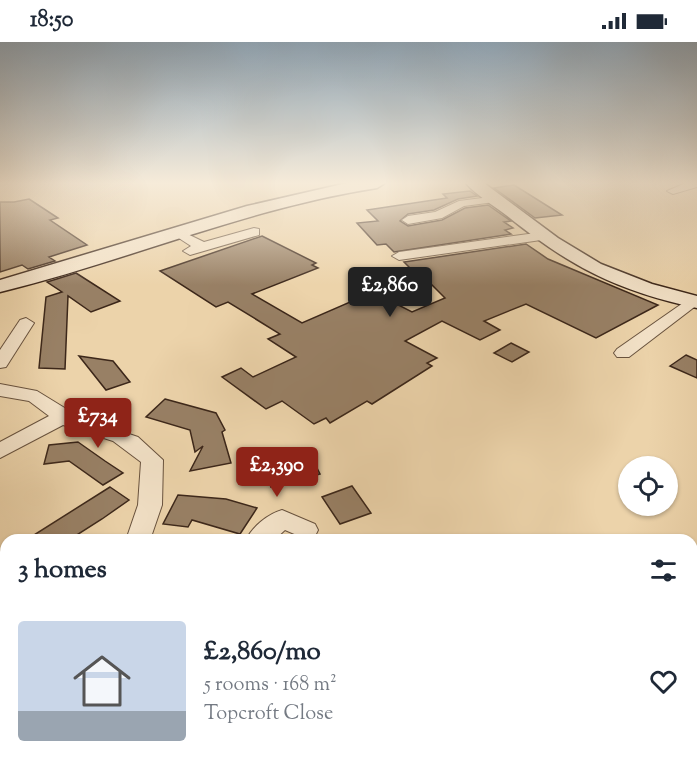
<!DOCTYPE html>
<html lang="en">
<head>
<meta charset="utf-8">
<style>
	body { margin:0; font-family:"Sorts Mill Goudy",serif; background:#f6f6f7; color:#1f2937; height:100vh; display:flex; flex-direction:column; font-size:22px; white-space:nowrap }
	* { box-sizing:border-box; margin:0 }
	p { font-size:20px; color:#747a83 }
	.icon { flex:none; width:33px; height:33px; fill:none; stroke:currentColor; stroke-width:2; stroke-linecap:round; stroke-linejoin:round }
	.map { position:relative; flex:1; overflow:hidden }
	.details { position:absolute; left:0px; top:492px; width:698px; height:236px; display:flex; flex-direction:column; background:#fff; border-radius:18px 18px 0 0; box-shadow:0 2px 4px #0004 }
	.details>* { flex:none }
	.fabs { position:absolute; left:618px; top:414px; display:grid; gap:12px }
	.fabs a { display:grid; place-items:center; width:60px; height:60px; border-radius:50%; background:#fff; box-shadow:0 2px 4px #0004; font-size:30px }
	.price { position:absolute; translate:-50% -51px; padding:0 14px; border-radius:6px; background:#8f2418; color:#fff; font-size:20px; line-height:39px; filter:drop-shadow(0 2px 3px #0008) }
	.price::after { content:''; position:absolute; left:50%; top:36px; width:18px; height:14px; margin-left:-9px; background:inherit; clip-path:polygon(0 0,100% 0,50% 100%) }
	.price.on { background:#222; color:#fff }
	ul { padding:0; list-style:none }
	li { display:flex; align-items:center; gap:18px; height:150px; padding:0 18px }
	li+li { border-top:2px solid #e0e1e3 }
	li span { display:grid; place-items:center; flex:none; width:168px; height:120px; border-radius:6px; color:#555 }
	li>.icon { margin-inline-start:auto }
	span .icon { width:72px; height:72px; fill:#fffc; stroke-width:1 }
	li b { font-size:26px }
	h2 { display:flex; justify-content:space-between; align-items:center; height:72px; padding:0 18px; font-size:26px }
	.status { display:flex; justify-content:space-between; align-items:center; height:42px; padding:0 30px; background:#fff; direction:ltr }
	.status svg { height:16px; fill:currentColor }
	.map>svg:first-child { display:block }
</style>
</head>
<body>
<div class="status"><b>18:50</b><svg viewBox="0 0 49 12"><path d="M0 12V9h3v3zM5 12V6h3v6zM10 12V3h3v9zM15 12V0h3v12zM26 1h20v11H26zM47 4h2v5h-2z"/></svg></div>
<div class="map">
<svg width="697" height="727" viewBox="0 0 697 727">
	<rect width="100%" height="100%" fill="#ecd3aa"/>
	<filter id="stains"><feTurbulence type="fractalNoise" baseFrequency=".00333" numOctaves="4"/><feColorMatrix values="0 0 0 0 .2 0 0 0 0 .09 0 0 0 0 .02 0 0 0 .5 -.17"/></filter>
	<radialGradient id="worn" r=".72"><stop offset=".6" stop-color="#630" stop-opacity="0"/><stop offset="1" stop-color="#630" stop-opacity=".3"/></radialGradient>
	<g fill="#988065" stroke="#3c271a" stroke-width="1.5">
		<polygon points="514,143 562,173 535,176 494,146"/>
		<polygon points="470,149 477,154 458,157 434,168 408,172 400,179 408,184 442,178 465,166 488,163 511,179 504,180 513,186 505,188 511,192 394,210 386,202 377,203 357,181 378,179 367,168 447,156 443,152"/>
		<polygon points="29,157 58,176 50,178 87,203 49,215 55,219 28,227 22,223 0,230 0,160 14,160"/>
		<polygon points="262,194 316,221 312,223 318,226 252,252 302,281 373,250 412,270 445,256 422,233 417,233 404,220 526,202 548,217 658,263 596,296 526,262 484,279 500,288 480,298 442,279 405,299 437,316 427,321 432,324 372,362 367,359 330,381 326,376 314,382 282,359 266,367 222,335 241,326 253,335 296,315 268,297 280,292 228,260 216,265 160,229"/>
		<polygon points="76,231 120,259 91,270 68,254 65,327 39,326 46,255 62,250 47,240"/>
		<polygon points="511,301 529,310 512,320 494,311"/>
		<polygon points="686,313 697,318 697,336 670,324"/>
		<polygon points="79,314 113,319 130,340 106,348"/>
		<polygon points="165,357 216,371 225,388 222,390 231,421 190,429 203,404 195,410 190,388 146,375"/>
		<polygon points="78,400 105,419 123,431 103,443 69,419 44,422 49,403"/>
		<polygon points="309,410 320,432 271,445 261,421"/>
		<polygon points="352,444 371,471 340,482 322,455"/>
		<polygon points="110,445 129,458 102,477 69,498 26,498"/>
		<polygon points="178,453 226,457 257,466 240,492 192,478 188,485 163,482"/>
	</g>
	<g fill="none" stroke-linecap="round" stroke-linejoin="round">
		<g stroke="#68523e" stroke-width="2">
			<g id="street">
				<polygon points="686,141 697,141 697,145 673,152 667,149"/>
				<polygon points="498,154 502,155 502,159 464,164 442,176 408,182 402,178 408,174 435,170 459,159"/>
				<polygon points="254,186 259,187 259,193 190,213 183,209 191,204 171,191 177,187 204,200"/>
				<polygon points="543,190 550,194 548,197 399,218 392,214 399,210"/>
				<polygon points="693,254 697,255 697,263 629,315 617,315 614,311 617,307"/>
				<polygon points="26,276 34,281 6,325 0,326 0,308 20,278"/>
				<polygon points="0,342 37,349 81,376 138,395 163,418 162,463 150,498 126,498 138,463 141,420 113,399 63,383 0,416 0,400 49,374 29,359 0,354"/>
				<path d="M 282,468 L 315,482 L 318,488 L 315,494 L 306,497 L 285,488 L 274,498 L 246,498 C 252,485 268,472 282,468 Z"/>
				<polygon points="583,722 618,722 621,727 585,727"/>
			</g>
		</g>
		<g stroke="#3c271a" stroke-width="3">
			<g id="secondary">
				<path d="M 347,141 L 385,141 L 377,146 C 247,166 127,219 0,250 L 0,238 L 247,164 Z"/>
				<path d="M 466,141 L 484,141 L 558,196 L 601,222 L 652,242 L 697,254 L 697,266 C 617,249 569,224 506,173 C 493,163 476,153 466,141 Z"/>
			</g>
		</g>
		<use href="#street" fill="#f3e2c8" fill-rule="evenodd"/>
		<use href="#secondary" fill="#f3e2c8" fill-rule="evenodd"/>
	</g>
	<linearGradient id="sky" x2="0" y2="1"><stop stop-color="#91a9bc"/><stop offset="0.58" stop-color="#f6ebd9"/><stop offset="1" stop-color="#f6ebd9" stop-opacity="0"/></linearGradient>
	<rect width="697" height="243" fill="url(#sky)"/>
	<rect width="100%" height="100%" filter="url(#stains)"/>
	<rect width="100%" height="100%" fill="url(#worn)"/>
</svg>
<div class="fabs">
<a><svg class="icon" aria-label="locate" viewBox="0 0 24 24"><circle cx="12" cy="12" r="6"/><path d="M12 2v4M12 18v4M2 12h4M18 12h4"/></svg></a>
</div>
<b class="price on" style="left:390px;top:276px">£2,860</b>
<b class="price" style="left:98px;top:407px">£734</b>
<b class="price" style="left:277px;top:456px">£2,390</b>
<section class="details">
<h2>3 homes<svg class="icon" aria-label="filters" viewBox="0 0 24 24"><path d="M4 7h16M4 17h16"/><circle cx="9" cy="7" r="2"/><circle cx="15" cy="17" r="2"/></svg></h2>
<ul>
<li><span style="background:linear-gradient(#c9d6e8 75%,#9aa5b1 0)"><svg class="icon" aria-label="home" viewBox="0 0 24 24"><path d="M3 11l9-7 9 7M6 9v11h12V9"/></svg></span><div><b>£2,860/mo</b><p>5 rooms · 168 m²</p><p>Topcroft Close</p></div><svg class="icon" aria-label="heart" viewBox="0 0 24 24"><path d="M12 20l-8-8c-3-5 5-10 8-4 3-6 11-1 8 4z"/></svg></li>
</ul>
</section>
</div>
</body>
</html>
